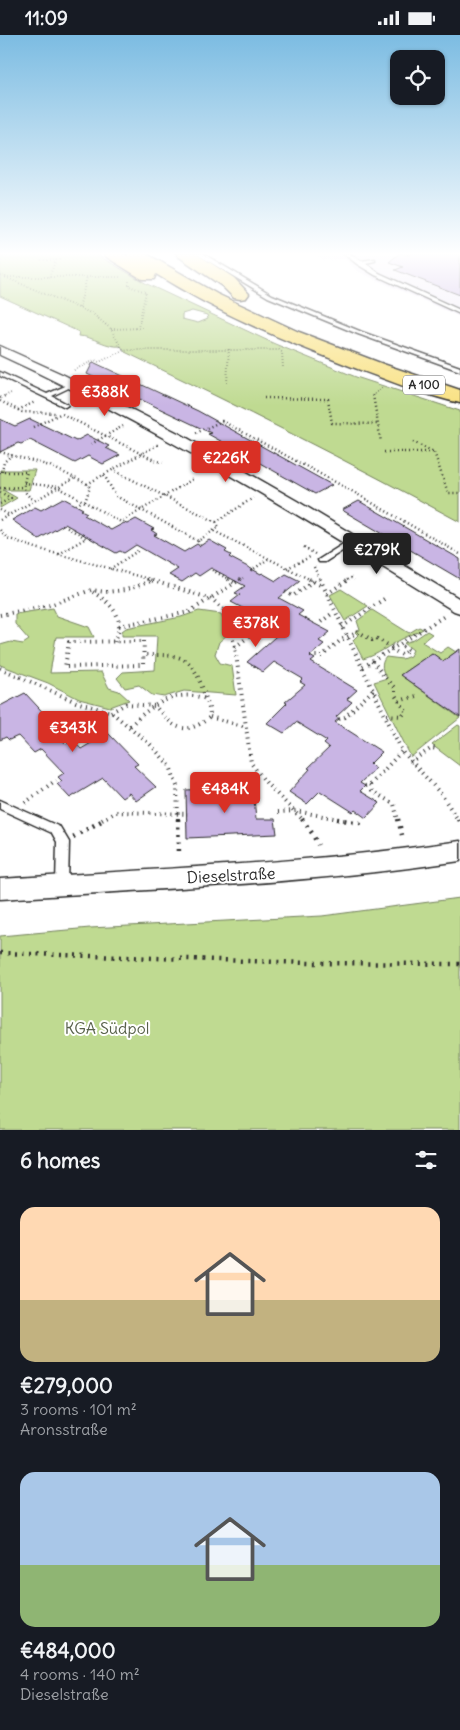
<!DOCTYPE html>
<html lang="en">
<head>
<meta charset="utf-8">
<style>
	body { margin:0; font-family:Delius,sans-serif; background:#242831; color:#f1f3f6; height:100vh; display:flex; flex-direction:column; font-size:19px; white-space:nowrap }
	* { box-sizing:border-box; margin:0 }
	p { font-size:16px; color:#9ea1a6 }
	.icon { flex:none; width:28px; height:28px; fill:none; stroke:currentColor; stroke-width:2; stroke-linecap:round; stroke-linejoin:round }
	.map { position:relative; height:1095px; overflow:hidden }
	.sheet { display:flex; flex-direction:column; background:#171b24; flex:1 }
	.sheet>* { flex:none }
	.controls { position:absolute; left:390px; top:15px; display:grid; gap:10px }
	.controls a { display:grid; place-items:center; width:55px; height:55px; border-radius:10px; background:#171b24; box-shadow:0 1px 4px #0004; font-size:25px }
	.price { position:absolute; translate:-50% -42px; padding:0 11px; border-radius:5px; background:#d93025; color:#fff; font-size:16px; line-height:32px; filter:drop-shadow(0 1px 2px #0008) }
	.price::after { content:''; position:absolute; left:50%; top:30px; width:15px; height:11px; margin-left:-8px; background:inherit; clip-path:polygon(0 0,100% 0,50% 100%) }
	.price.on { background:#222; color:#fff }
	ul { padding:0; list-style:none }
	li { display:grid; align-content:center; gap:10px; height:265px; padding:0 20px }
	li span { display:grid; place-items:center; height:155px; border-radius:15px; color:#555 }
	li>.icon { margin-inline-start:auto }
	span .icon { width:90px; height:90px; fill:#fffc; stroke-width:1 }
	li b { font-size:21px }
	h2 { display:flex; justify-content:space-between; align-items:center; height:60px; padding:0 20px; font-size:21px }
	.status { display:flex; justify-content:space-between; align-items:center; height:35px; padding:0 25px; background:#171b24; direction:ltr }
	.status svg { height:14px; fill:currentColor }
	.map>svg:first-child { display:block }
</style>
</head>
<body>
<div class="status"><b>11:09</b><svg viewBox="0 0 49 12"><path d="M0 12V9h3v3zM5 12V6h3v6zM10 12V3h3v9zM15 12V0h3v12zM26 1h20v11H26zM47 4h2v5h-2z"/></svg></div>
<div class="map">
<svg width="460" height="1095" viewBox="0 0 460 1095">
	<rect width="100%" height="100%" fill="#fff"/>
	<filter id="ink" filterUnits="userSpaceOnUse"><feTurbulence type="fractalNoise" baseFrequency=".02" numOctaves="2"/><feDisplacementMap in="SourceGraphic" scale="10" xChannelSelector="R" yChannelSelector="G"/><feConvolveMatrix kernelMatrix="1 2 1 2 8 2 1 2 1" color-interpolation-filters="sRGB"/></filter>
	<g filter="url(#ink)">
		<polygon fill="#efe9f7" points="312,218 460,218 460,282 357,236 345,224 324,225"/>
		<g fill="#bfda91" stroke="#75825e" fill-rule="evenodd">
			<path d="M 0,218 L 94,218 L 147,249 L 275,309 L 356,342 L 460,376 L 460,487 C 350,427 238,371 125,317 L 121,311 C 107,313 93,301 78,301 L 79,297 L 0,261 ZM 192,276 L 207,280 L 208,284 L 198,288 L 182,284 L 182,279 Z"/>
			<polygon points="0,435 35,435 29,455 3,455 17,463 0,473"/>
			<polygon points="341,554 368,571 345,586 330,560"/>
			<polygon points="53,573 57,581 89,592 94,602 56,602 50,638 101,637 109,653 119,656 129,665 110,672 79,664 48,648 0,630 0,610 11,607 23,609 29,605 15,589 15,579"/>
			<path d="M 372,575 L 409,598 L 419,592 L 423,594 C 415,599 409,600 402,604 C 388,611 378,620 363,624 L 353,605 L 358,600 L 355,597 L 360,595 L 357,586 Z"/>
			<polygon points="199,576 221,579 226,588 228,599 219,607 215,619 220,628 232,631 236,660 184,656 164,662 152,660 139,650 125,653 117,643 123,637 155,635 157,601 122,601 122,596 126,593 181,582"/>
			<path d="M 427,596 L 432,599 L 422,607 L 440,618 L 448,612 L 456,617 L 443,626 L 432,618 L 400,640 L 460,683 L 411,722 L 374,647 L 387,643 C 382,636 380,629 386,622 L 402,624 L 410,621 L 413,615 L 404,608 L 414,605 Z"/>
			<polygon points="458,690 460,691 460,731 432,710"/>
			<polygon points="460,863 460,1095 0,1095 0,901 90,893 322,881"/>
		</g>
		<g fill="#c9b5e4" stroke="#2b2b2b">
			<polygon points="400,218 409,220 411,218 460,218 460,260 395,235 403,232 389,227"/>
			<polygon points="93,327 198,376 332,450 315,459 208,399 211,398 87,339"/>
			<polygon points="0,384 15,391 30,384 76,406 87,400 109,411 106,413 120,420 103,429 88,421 75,428 30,405 21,409 18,408 0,417"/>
			<polygon points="63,463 83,474 81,475 87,478 84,480 111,495 124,488 127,489 136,484 154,494 151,495 157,499 154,500 184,517 197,509 200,511 209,505 227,515 225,517 231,520 229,522 261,539 262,538 276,546 286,539 300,546 279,563 303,576 298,580 330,597 319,606 324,609 310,621 315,624 311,627 357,655 347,664 352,667 336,682 339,684 335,687 382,717 370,729 376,733 360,748 365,751 360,756 380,768 366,783 355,775 353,777 320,756 307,769 289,757 310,734 308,733 329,713 324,709 327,706 296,687 284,698 267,688 287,668 285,667 305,650 300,647 303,644 274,627 263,637 247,627 284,594 279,591 281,590 255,576 252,578 231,567 240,560 235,558 245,551 211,533 199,541 195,538 182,547 169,540 178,534 136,510 124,518 120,516 116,518 65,489 39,504 12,485 35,472 41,475"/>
			<polygon points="359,466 460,524 460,544 342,475"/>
			<polygon points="460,614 460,682 400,640 432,618 443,626"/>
			<polygon points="25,658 51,686 47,688 66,709 73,705 81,714 108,698 138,729 134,731 156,752 136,766 129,758 122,763 103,743 70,763 57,749 62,746 58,742 64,738 41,714 34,718 18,701 9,705 6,702 0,705 0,671"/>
			<polygon points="253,752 256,784 275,784 277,799 187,803 186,755"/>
		</g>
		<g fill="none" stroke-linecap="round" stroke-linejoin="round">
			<g stroke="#2b2b2b" stroke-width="3">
				<g id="service">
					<polygon points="195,218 202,218 272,260 362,297 460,332 460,336 358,299 268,262"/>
					<polygon points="343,218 349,218 361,226 375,224 375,226 365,228 379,238 460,275 460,279 375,240 357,229"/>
					<polygon points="0,337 47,359 70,349 74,349 75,350 52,361 67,369 68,370 65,372 0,341"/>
					<polygon points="351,504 357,504 358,506 325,527 319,527 318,525"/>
					<polygon points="0,765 60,792 69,807 68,850 66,854 62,855 58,854 56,850 57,807 52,798 0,774"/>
				</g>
			</g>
			<g stroke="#2b2b2b" stroke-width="3">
				<g id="minor">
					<path d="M 0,311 L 64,340 L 182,400 L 297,466 L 460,564 L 460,578 L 454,576 C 306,484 158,393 0,320 Z"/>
					<path d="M 460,806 L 460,826 C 307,849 154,854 0,864 L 0,844 C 154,834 307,829 460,806 Z"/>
				</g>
			</g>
			<g stroke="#2b2b2b" stroke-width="3">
				<g id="motorway">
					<path d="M 103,218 L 122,218 L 128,221 L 126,218 L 145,218 L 217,259 L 299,297 L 383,329 L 460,355 L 460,368 C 425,360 390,346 355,333 C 287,307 218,278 156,239 L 154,244 L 142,244 L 105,221 Z"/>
					<polygon points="176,218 195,218 234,243 249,259 246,263 240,264 234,263 222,251 178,221"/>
				</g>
			</g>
			<g stroke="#2b2b2b" stroke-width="2" stroke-dasharray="0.5 2.5" stroke-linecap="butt">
				<polyline points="0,224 8,218"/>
				<polyline points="41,225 61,225"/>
				<polyline points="0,240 93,279 111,294 123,316"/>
				<polyline points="5,242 122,242"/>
				<polyline points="49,242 56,225"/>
				<polyline points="129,246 129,251 146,257 138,293"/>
				<polyline points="79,273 87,242"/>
				<polyline points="111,294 143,293"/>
				<polyline points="74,335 95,325 99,327 123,316 130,315 279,315 282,317 283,333"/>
				<polyline points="227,348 229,314"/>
				<polyline points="5,361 13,357"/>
				<polyline points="372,361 383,352"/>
			</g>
			<g stroke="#2b2b2b" stroke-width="2.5" stroke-dasharray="1 3" stroke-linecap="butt">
				<polyline points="373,360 381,407"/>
				<polyline points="0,363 7,360"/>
				<polyline points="264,363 328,364 332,388 377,389"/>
				<polyline points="0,366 22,377 56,378"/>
				<polyline points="18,375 35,367"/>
				<polyline points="62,379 156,426 163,427"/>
				<polyline points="33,392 60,379"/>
				<polyline points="196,398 222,386 350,455 460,519"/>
				<polyline points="413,407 434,417 448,458 460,458"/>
				<polyline points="91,409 123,391"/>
				<polyline points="0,417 50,431 87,449 90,452 85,467"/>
				<polyline points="384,417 434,417"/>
				<path d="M 0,437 L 27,437 C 23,450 21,457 34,465"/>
				<polyline points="2,437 4,427 12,420"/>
				<polyline points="104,440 116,461 198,506 219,492 216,487 113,435"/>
				<polyline points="24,448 58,452 121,487 193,444"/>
				<polyline points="87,449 159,409"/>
				<polyline points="0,453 23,452"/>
				<polyline points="0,457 11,463 0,469"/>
				<polyline points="76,470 83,466"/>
				<polyline points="0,475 8,479"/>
				<polyline points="0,485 75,443"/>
				<polyline points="216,487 253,463"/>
				<polyline points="0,495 7,503 36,513 152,545"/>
				<polyline points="214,496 311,545"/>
				<polyline points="198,506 200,511"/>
				<polyline points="304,512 315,519"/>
				<polyline points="59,519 86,503 66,492"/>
				<polyline points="314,532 320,545"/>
				<polyline points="287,533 312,521"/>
				<polyline points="110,534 139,515"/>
				<polyline points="212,535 230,545"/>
				<polyline points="251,536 268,524"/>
				<polyline points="239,545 243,543"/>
				<polyline points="347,545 351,543 354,545"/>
			</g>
			<g stroke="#2b2b2b" stroke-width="4" stroke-dasharray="1 4.5" stroke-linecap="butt">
				<polyline points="147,544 212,564 225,576 235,612 251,728 267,749 303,785"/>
				<polyline points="228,544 235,548"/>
				<polyline points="309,544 322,551"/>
				<polyline points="320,544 402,716 441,759 458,785"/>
				<path d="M 93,557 C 104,564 120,576 119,591 C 119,597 116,602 115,607"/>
				<polyline points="285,557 293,561 313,546"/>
				<polyline points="327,559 349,544"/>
				<polyline points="0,580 50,570 91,555 106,557 126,555 151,546"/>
				<polyline points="321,587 334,577"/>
				<polyline points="119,591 189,577 241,544"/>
				<polyline points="342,592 384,564"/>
				<polygon points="144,606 143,630 65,632 69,607"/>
				<polyline points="235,612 273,583"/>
				<polyline points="391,614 402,620 409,615 399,609"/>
				<polyline points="310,621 322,621 341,605 359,597 372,605 376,603 393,613"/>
				<path d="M 372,626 C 382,636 383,643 395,653 L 395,660 L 406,676 L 402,681 L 386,680"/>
				<polyline points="363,632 446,580"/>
				<polyline points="0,633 76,667 111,677 149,708 170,731 177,751 178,785"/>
				<polyline points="399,666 416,661"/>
				<path d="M 111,677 L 126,669 L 155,671 C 173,692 184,703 210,682 C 210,673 206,664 203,655 C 191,618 179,620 143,620"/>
				<polyline points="210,682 246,692"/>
				<polyline points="339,684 345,682 373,655"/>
				<path d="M 130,691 C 151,670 176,653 206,664"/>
				<polyline points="410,727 432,713 437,714"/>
				<polyline points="370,750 372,756 394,769 398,785"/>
				<polyline points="365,751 370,750 402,716"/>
				<polyline points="25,768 56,745"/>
				<polyline points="278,777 296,776 344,785"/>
				<polyline points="102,785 116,777 188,779"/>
			</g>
			<g stroke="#2b2b2b" stroke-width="4.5" stroke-dasharray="2 5.5" stroke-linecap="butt">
				<polyline points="178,784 179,818"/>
				<polyline points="302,784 312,798 318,810"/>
				<polyline points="337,784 360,788 364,785"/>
				<polyline points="398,784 402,800"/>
				<polyline points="458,784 460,788"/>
				<polyline points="73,802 105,784"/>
				<polyline points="0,918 310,928 460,929"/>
			</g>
			<use href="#service" fill="#fff" fill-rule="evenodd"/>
			<use href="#minor" fill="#fff" fill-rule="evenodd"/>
			<use href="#motorway" fill="#f9e181" fill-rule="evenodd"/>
		</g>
	</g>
	<linearGradient id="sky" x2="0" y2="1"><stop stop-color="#7cbce2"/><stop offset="0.59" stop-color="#fff"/><stop offset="1" stop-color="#fff" stop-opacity="0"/></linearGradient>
	<rect width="460" height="371" fill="url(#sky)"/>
	<g text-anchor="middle" stroke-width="4" stroke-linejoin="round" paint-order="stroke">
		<rect fill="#fff" stroke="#6b6b6b" stroke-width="1" x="403" y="340.5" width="42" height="19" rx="4"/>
		<g font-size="12" font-weight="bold" fill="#2b2b2b">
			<text x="424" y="354">A 100</text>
		</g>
		<g font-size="16" fill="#2b2b2b" stroke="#fff">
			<text transform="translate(231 840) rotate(-3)" y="6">Dieselstraße</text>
		</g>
		<g font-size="16" fill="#57604a" stroke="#fff">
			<text x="107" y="999">KGA Südpol</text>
		</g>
	</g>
</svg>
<div class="controls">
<a><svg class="icon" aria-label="locate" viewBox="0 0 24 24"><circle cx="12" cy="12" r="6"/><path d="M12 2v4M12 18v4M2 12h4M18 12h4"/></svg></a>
</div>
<b class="price" style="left:105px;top:382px">€388K</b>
<b class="price" style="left:226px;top:448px">€226K</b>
<b class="price on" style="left:377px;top:540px">€279K</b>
<b class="price" style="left:256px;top:613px">€378K</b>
<b class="price" style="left:73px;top:718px">€343K</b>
<b class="price" style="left:225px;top:779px">€484K</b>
</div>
<section class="sheet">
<h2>6 homes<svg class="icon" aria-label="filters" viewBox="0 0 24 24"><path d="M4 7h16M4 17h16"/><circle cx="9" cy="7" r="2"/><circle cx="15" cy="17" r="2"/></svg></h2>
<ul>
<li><span style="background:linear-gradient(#ffd9b3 60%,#c2b280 0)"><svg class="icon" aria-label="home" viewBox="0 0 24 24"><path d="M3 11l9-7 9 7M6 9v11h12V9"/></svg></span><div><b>€279,000</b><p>3 rooms · 101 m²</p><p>Aronsstraße</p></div></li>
<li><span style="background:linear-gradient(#a9c7e8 60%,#8fb573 0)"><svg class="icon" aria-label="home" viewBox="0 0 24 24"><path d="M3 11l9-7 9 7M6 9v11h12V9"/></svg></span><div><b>€484,000</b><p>4 rooms · 140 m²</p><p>Dieselstraße</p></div></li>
</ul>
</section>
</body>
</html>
